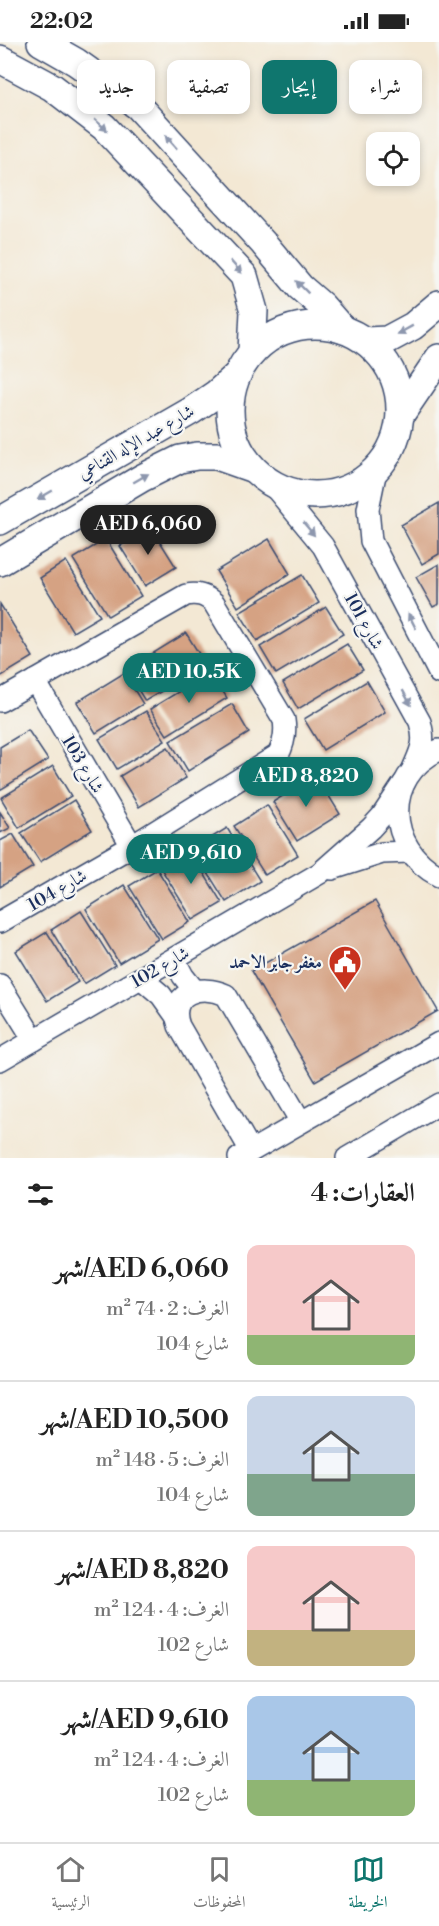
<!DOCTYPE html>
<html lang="ar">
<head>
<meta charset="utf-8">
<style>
	body { margin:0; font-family:"Libre Bodoni",Amiri,serif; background:#f6f6f6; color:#222; direction:rtl; height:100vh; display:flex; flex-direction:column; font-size:22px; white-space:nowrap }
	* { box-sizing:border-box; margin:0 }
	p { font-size:20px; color:#767676 }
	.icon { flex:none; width:33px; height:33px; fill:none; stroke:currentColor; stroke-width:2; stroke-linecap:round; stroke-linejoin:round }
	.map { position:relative; height:1116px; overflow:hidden; direction:ltr }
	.details { display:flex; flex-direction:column; background:#fff; flex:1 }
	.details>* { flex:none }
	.guide { position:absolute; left:18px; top:18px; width:404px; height:54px; direction:rtl; display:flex; gap:12px }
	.buttons { position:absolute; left:366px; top:90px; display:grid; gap:12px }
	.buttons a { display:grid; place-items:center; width:54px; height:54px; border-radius:12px; background:#fff; box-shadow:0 3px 9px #0003; font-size:30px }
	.price { position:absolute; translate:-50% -51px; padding:0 14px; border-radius:21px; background:#0f766e; color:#fff; font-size:20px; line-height:39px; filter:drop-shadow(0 2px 3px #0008) }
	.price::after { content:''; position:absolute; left:50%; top:36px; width:18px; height:14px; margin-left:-9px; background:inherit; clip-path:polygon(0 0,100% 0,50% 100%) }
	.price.selected { background:#222; color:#fff }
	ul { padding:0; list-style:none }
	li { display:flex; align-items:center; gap:18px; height:150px; padding:0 24px }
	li+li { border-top:2px solid #e0e0e0 }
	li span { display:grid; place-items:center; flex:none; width:168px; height:120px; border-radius:12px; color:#555 }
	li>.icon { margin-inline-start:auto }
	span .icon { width:72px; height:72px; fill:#fffc; stroke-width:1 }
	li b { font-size:26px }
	h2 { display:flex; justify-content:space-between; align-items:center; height:72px; padding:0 24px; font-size:26px }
	.chip { padding:0 21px; border-radius:12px; background:#fff; box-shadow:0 3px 9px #0003; font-size:21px; line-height:54px }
	.chip.selected { background:#0f766e; color:#fff }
	.status { display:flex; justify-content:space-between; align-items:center; height:42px; padding:0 30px; background:#fff; direction:ltr }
	.status svg { height:16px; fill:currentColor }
	.tab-bar { display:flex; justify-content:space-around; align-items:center; height:84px; border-top:2px solid #e0e0e0; background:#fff; font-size:16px; color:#767676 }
	.tab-bar a { display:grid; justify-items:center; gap:3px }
	.tab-bar .selected { color:#0f766e }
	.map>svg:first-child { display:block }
</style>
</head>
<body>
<div class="status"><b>22:02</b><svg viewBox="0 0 49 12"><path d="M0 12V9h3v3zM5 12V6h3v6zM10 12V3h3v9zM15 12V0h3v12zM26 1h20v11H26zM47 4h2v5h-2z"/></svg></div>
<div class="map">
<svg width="439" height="1116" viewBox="0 0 439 1116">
	<rect width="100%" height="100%" fill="#f6f6f2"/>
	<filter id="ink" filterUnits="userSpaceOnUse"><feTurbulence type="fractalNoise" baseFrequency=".0167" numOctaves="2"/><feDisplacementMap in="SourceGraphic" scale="12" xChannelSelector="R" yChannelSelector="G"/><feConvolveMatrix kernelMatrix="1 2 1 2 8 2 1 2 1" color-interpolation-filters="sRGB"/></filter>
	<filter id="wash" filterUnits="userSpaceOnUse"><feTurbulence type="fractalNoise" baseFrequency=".008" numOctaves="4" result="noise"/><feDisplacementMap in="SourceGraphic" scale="24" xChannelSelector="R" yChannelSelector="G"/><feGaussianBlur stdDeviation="1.35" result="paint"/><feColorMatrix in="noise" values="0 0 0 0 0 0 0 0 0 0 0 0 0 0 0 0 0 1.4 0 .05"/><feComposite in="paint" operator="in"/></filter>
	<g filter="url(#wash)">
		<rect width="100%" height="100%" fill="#f3e8d4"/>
		<g id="blocks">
			<g fill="#d5a283">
				<polygon points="439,461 439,512 422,522 401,483"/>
				<polygon points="151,485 176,525 145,544 120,504"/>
				<polygon points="106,497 141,554 108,574 73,517"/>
				<polygon points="269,497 290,532 238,565 216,529"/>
				<polygon points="66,519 100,574 73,590 40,536"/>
				<polygon points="439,522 439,562 433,565 416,535"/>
				<polygon points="302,533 319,561 257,599 239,570"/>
				<polygon points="0,562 33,615 0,635"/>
				<polygon points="326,565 343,592 276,632 260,605"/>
				<polygon points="186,591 206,623 145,659 126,628"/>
				<polygon points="347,602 363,628 298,667 283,641"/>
				<polygon points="211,630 227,656 167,693 150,667"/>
				<polygon points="124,631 143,662 96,691 77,660"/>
				<polygon points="367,639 385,670 323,708 304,677"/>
				<polygon points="232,662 249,691 188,729 170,699"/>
				<polygon points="146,669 165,698 117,727 99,697"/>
				<polygon points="28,688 48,718 0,748 0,705"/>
				<polygon points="168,705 186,736 139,765 120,734"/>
				<polygon points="53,724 71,754 19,786 1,756"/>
				<polygon points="316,733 340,772 297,799 273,760"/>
				<polygon points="74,758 92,788 40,820 21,791"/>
				<polygon points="267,763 298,813 265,833 234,784"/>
				<polygon points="0,770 10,786 0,791"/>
				<polygon points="227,786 260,839 226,860 193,807"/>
				<polygon points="13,792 33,825 0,845 0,799"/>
				<polygon points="189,807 222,861 193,878 160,825"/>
				<polygon points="157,827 190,880 162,897 129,844"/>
				<polygon points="124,843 158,897 119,921 86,867"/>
				<polygon points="375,859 438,969 315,1039 251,929"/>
				<polygon points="81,869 115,923 84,942 51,888"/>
				<polygon points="47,890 78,940 47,959 16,909"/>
			</g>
		</g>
	</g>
	<g filter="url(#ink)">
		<use href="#blocks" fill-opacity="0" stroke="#3b4b70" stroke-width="1.5"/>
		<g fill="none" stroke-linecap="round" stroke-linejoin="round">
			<g stroke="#3b4b70" stroke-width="24">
				<g id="minor">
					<polyline points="376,428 368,467 371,499 439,631"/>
					<path d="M 272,442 L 323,504 L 420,680 C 426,701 421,708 413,727"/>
					<polyline points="35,639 132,804"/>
					<path d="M 0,659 L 186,553 C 198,551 205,553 214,561 L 284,678 C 286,691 284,702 278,713 L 132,804 L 0,880"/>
					<path d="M 439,708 C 382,735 386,806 439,834"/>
					<polyline points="332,827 382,811 410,810"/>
					<polyline points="174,917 183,934 195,949"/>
					<polyline points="141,936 161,953 176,974"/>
					<polyline points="0,943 34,998"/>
					<polyline points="0,1018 320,831 371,786 382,774 404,741"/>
					<path d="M 251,1109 L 179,984 C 167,951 201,941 226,953 L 301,1080"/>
					<polyline points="239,1116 439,1001"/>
					<polyline points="347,1116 439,1062"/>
				</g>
			</g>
			<g stroke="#3b4b70" stroke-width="30">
				<g id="major">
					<polyline points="41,0 76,20 138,64 264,202 300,245 322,264 342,287"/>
					<polyline points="0,17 52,45 104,85 244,234 254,269 252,310"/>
					<circle cx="315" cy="368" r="85"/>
					<polyline points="366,299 387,298 413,284 439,262"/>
					<polyline points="401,372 439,316"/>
					<polyline points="0,479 191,369 216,352 236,334"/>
					<polyline points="0,520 142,436 180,417 197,414 217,414 251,426"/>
				</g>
			</g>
			<use href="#minor" stroke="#fff" stroke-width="21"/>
			<use href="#major" stroke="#fff" stroke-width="27"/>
		</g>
		<defs><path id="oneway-solid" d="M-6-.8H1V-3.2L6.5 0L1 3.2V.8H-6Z" transform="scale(1.5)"/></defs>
		<g fill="#8d97ae">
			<use href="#oneway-solid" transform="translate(101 83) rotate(41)"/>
			<use href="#oneway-solid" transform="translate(171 100) rotate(-132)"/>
			<use href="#oneway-solid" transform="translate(236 225) rotate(48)"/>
			<use href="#oneway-solid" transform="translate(302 245) rotate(-135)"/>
			<use href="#oneway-solid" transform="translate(405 288) rotate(151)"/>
			<use href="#oneway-solid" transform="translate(141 436) rotate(-30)"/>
			<use href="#oneway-solid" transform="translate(45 453) rotate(150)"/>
			<use href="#oneway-solid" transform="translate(309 487) rotate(50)"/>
			<use href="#oneway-solid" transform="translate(412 579) rotate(-117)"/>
			<use href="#oneway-solid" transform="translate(407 656) rotate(61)"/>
		</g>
	</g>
	<defs>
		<g id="civic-pin" transform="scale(1.725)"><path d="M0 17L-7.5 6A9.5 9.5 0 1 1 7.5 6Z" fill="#c8321e" stroke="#f6f6f2"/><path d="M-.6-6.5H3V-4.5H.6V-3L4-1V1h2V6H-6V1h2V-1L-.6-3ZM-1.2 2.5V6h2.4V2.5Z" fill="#fff"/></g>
	</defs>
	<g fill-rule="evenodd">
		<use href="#civic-pin" x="345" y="920"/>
	</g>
	<g text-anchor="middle" stroke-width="4.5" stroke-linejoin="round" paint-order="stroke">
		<g font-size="18" fill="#1b2f5e" stroke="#f6f6f2">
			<text transform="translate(136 400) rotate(-30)" y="6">شارع عبد الإله القناعي</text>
			<text transform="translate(364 579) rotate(61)" y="6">شارع 101</text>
			<text transform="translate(83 722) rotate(59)" y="6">شارع 103</text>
			<text transform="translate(57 848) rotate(-30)" y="6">شارع 104</text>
			<text transform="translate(160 925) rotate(-30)" y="6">شارع 102</text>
		</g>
		<g font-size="18" font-weight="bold" fill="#1b2f5e" stroke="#f6f6f2" text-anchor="end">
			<text x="322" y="926">مغفر جابر الاحمد</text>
		</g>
	</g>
</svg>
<div class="buttons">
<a><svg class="icon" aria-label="locate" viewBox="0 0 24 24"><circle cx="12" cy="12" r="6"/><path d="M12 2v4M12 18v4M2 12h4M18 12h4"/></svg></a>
</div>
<b class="price selected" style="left:148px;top:514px">AED 6,060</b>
<b class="price" style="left:189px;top:662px">AED 10.5K</b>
<b class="price" style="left:306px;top:766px">AED 8,820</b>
<b class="price" style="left:191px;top:843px">AED 9,610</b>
<div class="guide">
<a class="chip">شراء</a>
<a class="chip selected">إيجار</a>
<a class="chip">تصفية</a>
<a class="chip">جديد</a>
</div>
</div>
<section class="details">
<h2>العقارات: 4<svg class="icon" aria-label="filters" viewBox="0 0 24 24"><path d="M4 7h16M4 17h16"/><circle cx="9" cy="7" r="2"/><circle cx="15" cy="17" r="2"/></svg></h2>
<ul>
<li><span style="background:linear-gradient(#f6c9c9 75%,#8fb573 0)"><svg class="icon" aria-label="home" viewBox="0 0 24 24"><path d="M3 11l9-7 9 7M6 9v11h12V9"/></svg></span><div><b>AED 6,060/شهر</b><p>الغرف: 2 · 74 m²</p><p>شارع 104</p></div></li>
<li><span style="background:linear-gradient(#c9d6e8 65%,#7fa58c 0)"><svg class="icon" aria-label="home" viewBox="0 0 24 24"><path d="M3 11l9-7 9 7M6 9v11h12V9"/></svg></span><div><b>AED 10,500/شهر</b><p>الغرف: 5 · 148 m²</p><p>شارع 104</p></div></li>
<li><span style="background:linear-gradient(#f6c9c9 70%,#c2b280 0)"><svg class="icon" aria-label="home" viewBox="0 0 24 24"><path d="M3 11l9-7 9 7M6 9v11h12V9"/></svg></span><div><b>AED 8,820/شهر</b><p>الغرف: 4 · 124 m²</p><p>شارع 102</p></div></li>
<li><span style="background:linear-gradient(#a9c7e8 70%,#8fb573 0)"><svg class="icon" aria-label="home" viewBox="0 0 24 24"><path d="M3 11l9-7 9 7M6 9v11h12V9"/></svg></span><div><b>AED 9,610/شهر</b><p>الغرف: 4 · 124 m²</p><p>شارع 102</p></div></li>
</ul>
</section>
<nav class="tab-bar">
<a class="selected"><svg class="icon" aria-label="map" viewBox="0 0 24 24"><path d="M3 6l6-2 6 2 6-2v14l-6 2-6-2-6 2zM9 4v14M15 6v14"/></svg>الخريطة</a>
<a><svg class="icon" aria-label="saved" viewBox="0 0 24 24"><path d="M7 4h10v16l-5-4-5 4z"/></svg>المحفوظات</a>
<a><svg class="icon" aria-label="home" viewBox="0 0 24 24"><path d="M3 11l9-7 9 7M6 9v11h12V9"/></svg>الرئيسية</a>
</nav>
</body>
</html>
